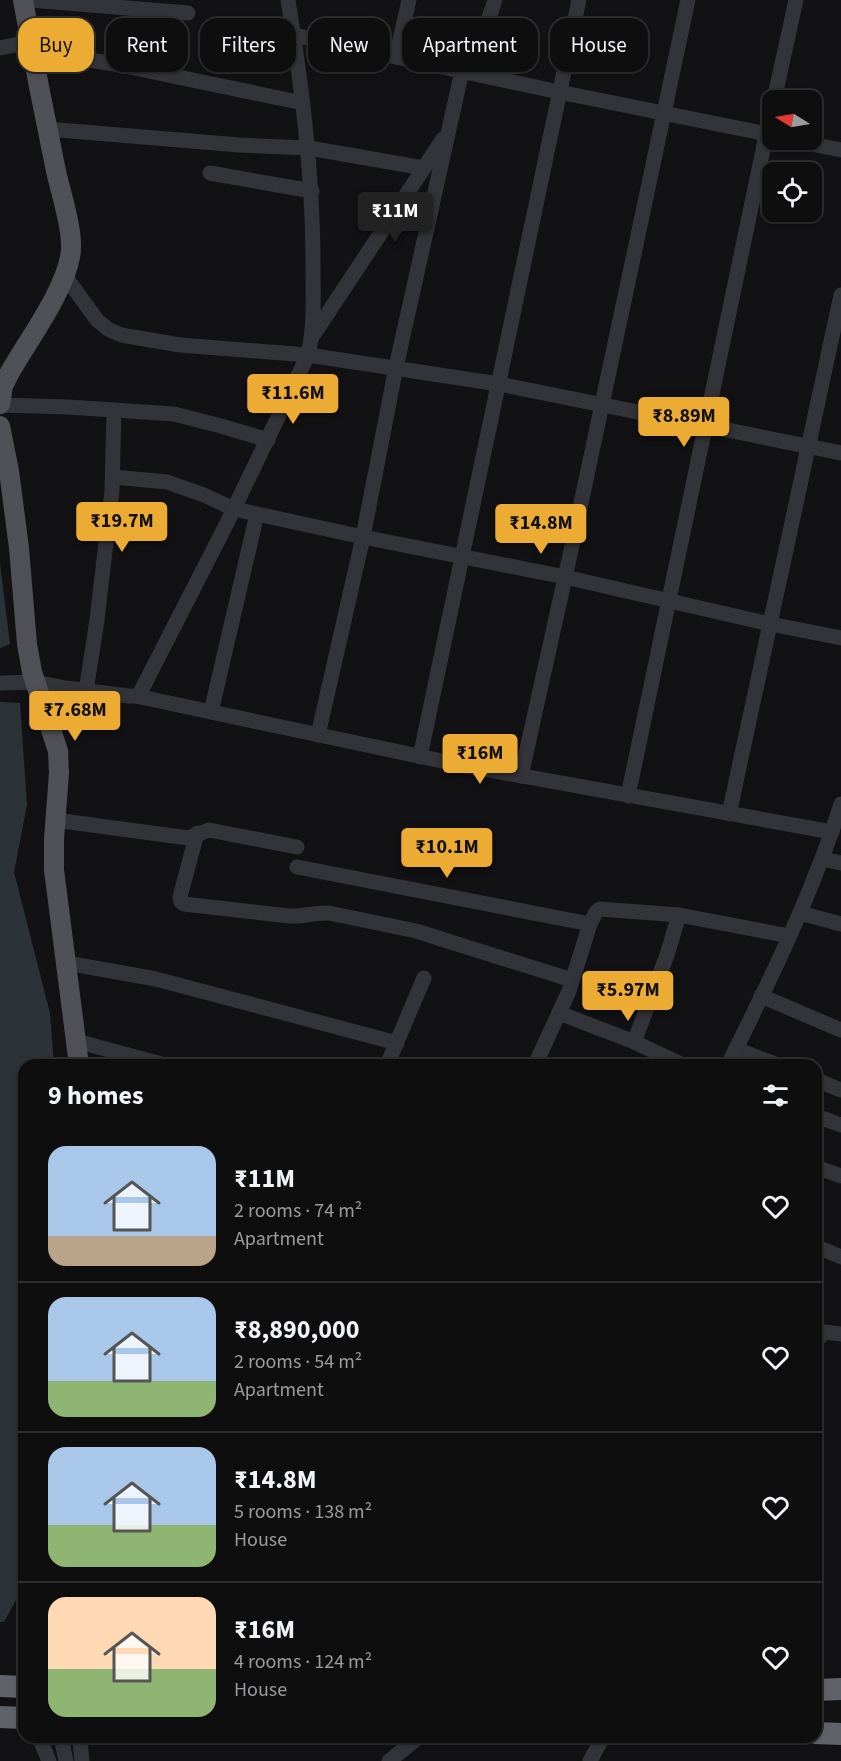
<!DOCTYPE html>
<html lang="en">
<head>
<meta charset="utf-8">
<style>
	body { margin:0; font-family:"Source Sans 3",sans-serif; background:#1c1c1d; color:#f1f3f6; height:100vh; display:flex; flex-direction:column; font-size:22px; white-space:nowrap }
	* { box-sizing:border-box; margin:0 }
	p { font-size:20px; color:#9b9c9e }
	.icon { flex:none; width:33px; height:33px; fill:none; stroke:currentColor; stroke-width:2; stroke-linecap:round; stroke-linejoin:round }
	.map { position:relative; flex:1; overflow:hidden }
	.details { position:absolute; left:18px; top:1059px; width:804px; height:684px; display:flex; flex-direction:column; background:#0e0e0f; border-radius:18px; box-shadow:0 2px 4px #0004,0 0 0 2px #2e2e2f }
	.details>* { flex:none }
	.top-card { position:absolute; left:18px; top:18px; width:806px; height:54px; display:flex; gap:12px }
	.needle { width:39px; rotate:281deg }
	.buttons { position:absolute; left:762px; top:90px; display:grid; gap:12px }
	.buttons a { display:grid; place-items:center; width:60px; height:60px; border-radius:12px; background:#0e0e0f; box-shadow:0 2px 4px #0004,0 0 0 2px #2e2e2f; font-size:30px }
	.price { position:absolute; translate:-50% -51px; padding:0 14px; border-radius:6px; background:#ecab32; color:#111; font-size:20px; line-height:39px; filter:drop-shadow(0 2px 3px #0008) }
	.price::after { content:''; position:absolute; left:50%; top:36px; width:18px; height:14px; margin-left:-9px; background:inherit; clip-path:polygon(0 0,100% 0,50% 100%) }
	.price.on { background:#222; color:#fff }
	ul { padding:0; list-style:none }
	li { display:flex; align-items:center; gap:18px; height:150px; padding:0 30px }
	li+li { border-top:2px solid #2e2e2f }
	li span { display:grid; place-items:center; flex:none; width:168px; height:120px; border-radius:18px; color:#555 }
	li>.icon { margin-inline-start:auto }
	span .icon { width:72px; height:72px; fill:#fffc; stroke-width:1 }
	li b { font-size:26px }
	h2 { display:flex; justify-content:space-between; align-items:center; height:72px; padding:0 30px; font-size:26px }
	.tag { padding:0 21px; border-radius:18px; background:#0e0e0f; box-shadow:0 2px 4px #0004,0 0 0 2px #2e2e2f; font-size:21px; line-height:54px }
	.tag.on { background:#ecab32; color:#111 }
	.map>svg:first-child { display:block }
</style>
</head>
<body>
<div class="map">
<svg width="841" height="1761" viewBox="0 0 841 1761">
	<rect width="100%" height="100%" fill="#121214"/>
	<g fill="#2b3339">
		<polygon points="0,563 10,644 0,648"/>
		<polygon points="0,702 20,703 27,805 14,872 50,1013 54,1065 24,1065 24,1585 4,1622 0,1622"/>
	</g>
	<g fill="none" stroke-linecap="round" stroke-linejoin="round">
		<g stroke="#333439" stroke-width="15">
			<polyline points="30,0 188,13"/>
			<polyline points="294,35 559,92 772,135"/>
			<polyline points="0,48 30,42"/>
			<polyline points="32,51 115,64 303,103"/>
			<polyline points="396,57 409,0"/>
			<polyline points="470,73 495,0"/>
			<polyline points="774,100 796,0"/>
			<polyline points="47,129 239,145 309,148 424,168"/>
			<polyline points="792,140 841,150"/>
			<polyline points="210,173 312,191"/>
			<polyline points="65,276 97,320 108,329 121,335 180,345 308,355 499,384 841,453"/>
			<polyline points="312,337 443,139"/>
			<polyline points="0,405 68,407 174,414 221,426 268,440"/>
			<polyline points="113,477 167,482 204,495 234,509 363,537 565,577 770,624 841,638"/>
			<path d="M 0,683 L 35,682 L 66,688 L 128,696 L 136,696 L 140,693 L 227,523 L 308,355 C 315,325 313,295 313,264 C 313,175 302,88 288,0"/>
			<polyline points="86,691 97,620 112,491 114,410"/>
			<polyline points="136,696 456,764 832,832"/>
			<polyline points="211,712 257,514"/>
			<polyline points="318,735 363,537 396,367 462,71"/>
			<polyline points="420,757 579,0"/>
			<polyline points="521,776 570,555 688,0"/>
			<polyline points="628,796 772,107"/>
			<polyline points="729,814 841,295"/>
			<polyline points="55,820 181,837 188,838 209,830 297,847"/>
			<path d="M 197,833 L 180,897 L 181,902 L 184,904 L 289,916 C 303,917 315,912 329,913 L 416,931 L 572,980"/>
			<polyline points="823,859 841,863"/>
			<polyline points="297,867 590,924"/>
			<polyline points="800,913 841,924"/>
			<polyline points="67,963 156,979 397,1043"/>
			<polyline points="761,996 841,1030"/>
			<polyline points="559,1013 632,1041 683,1065"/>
			<polyline points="76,1041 165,1065"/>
			<polyline points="634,1042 667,955 679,915"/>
			<polyline points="736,1049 778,1065"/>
			<polyline points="387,1065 424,978"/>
			<polyline points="535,1065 569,991 590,924 596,912 600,909 679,915 789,936"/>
			<path d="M 728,1065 C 770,980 812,895 841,804"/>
			<polyline points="816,1080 841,1090"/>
			<polyline points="816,1116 841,1125"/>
			<polyline points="816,1167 841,1176"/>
			<polyline points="816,1246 841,1257"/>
			<polyline points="816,1341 825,1332 841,1334"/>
			<polyline points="39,1737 49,1761"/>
			<polyline points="61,1737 66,1761"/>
			<polyline points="80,1741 82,1761"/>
			<polyline points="389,1761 419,1737"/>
			<polyline points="590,1761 603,1737"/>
		</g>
		<g stroke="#4f5157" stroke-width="20">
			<path d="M 0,404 L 3,386 L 9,374 C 28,340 63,294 70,257 C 75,235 61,194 56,171 C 44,114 33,57 23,0"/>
			<polyline points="0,426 9,471 19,548 27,644 32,672 58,751 59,773 54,839 54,870 79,1065"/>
		</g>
		<g stroke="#5f6269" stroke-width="22">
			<polyline points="0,1686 24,1687"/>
			<polyline points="816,1690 841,1689"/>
			<polyline points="0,1717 24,1718"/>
			<polyline points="816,1733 841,1734"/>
		</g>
	</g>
</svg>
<div class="buttons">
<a><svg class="needle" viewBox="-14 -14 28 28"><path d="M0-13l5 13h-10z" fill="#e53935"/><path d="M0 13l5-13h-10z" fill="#9b9c9e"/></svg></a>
<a><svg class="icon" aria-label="locate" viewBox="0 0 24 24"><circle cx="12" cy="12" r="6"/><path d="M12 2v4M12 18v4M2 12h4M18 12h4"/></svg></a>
</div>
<b class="price on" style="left:395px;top:243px">₹11M</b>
<b class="price" style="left:293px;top:425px">₹11.6M</b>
<b class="price" style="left:684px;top:448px">₹8.89M</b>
<b class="price" style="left:122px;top:553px">₹19.7M</b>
<b class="price" style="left:541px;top:555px">₹14.8M</b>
<b class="price" style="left:75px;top:742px">₹7.68M</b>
<b class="price" style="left:480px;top:785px">₹16M</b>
<b class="price" style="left:447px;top:879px">₹10.1M</b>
<b class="price" style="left:628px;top:1022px">₹5.97M</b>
<div class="top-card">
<a class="tag on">Buy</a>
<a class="tag">Rent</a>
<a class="tag">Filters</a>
<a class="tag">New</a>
<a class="tag">Apartment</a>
<a class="tag">House</a>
</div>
<section class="details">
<h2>9 homes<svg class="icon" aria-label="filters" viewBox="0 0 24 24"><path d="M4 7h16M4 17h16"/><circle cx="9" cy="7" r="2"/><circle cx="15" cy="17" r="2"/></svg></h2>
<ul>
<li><span style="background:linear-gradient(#a9c7e8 75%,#b9a48a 0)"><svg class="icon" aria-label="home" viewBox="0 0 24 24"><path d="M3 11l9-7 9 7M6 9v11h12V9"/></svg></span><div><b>₹11M</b><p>2 rooms · 74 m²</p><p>Apartment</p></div><svg class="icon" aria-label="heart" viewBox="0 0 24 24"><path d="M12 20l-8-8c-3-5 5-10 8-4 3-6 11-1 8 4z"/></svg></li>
<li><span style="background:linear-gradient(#a9c7e8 70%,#8fb573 0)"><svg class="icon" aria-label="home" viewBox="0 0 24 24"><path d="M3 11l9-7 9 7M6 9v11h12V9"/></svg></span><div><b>₹8,890,000</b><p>2 rooms · 54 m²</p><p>Apartment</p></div><svg class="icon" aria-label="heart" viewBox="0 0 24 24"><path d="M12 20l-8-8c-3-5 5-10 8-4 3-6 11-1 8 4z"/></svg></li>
<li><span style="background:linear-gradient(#a9c7e8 65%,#8fb573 0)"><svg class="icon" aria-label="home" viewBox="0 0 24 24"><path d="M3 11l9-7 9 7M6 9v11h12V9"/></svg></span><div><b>₹14.8M</b><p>5 rooms · 138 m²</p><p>House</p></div><svg class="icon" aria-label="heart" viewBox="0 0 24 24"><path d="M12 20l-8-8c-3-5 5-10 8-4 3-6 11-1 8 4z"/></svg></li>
<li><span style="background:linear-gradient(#ffd9b3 60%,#8fb573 0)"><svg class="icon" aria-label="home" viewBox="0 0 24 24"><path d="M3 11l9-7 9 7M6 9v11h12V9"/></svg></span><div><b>₹16M</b><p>4 rooms · 124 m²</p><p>House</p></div><svg class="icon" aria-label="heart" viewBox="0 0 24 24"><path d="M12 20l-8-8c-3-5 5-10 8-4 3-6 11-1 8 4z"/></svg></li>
</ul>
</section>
</div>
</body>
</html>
